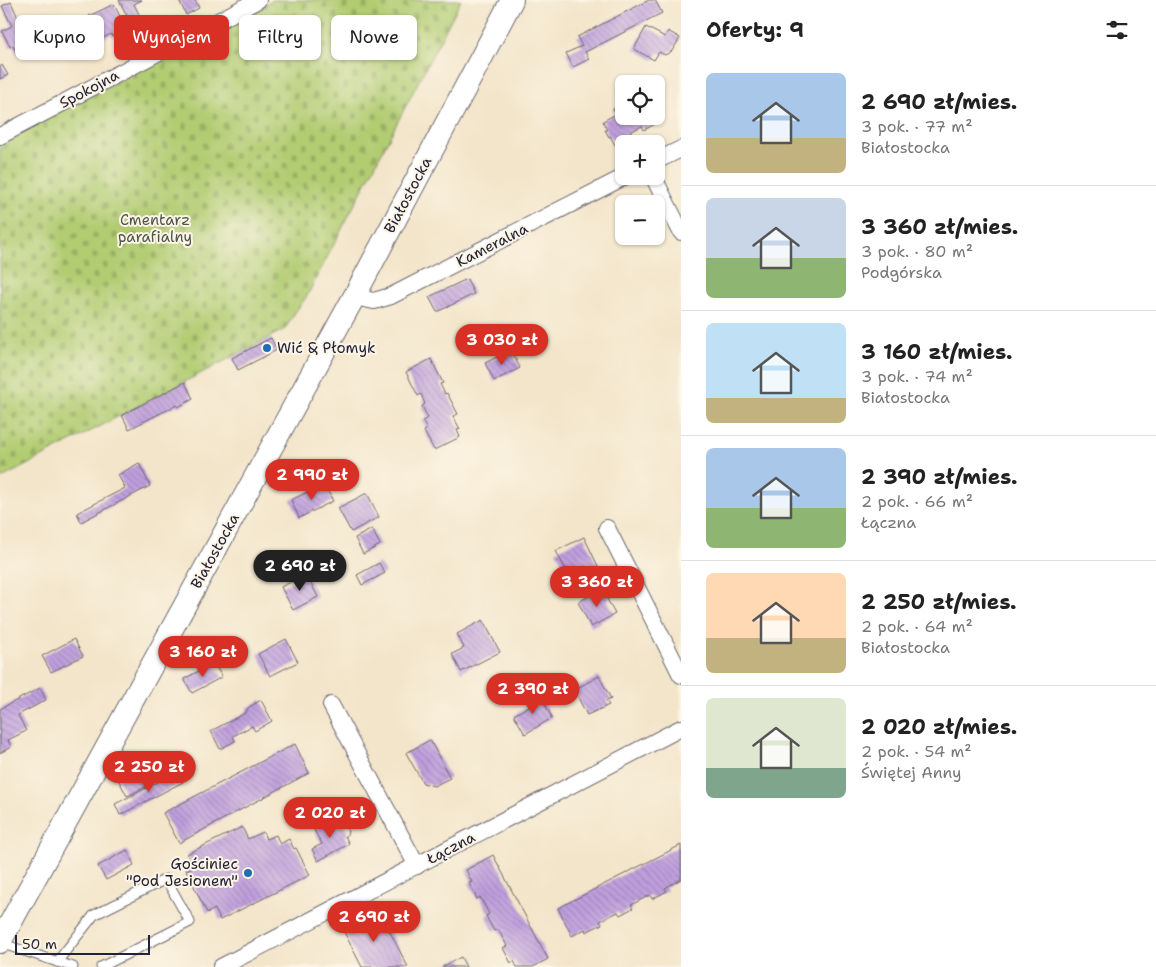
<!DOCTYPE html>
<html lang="pl">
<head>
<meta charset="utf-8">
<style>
	body { margin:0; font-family:"Shantell Sans",sans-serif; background:#f6f6f6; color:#222; height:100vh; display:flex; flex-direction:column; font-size:19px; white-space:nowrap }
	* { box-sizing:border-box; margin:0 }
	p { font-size:16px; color:#767676 }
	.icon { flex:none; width:28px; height:28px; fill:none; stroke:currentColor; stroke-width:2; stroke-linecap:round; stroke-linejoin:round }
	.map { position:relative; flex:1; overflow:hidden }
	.drawer { display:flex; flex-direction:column; background:#fff; width:475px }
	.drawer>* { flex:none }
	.top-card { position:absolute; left:15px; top:15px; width:475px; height:45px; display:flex; gap:10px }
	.buttons { position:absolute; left:615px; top:75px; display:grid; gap:10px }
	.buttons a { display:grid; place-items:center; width:50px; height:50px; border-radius:8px; background:#fff; box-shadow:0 1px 4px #0004; font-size:25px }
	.scale { position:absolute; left:15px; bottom:12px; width:135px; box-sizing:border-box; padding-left:5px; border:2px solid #22223b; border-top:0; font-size:14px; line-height:18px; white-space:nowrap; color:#22223b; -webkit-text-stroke:4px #fcf5e5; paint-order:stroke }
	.price { position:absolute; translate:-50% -42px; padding:0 11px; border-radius:18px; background:#d93025; color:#fff; font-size:16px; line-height:32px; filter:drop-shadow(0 1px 2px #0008) }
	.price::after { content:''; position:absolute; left:50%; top:30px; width:15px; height:11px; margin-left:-8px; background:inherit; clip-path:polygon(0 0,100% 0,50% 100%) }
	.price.selected { background:#222; color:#fff }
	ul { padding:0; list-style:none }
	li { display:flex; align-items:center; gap:15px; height:125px; padding:0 25px }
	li+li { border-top:1px solid #e0e0e0 }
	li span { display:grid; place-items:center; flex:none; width:140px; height:100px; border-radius:8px; color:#555 }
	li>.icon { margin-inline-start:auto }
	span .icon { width:60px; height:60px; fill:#fffc; stroke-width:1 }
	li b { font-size:21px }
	h2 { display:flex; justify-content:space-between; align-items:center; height:60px; padding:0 25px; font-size:21px }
	.pill { padding:0 18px; border-radius:8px; background:#fff; box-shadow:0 1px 4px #0004; font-size:18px; line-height:45px }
	.pill.selected { background:#d93025; color:#fff }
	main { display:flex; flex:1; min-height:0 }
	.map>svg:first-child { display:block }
</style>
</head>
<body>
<main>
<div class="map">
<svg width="681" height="967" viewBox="0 0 681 967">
	<defs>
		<pattern id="cemetery-stones" width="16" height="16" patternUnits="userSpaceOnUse" patternTransform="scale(1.25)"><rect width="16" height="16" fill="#b1cc71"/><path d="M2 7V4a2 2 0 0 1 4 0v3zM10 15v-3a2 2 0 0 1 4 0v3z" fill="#98af63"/></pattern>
		<pattern id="building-back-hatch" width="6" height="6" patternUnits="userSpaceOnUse" patternTransform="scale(1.25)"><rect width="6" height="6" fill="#c0a0de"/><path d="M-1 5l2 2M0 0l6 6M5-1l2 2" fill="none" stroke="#9c82b5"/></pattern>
	</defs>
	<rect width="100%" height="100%" fill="#fcf5e5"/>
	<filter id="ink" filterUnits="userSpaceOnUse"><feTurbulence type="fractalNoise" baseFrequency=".02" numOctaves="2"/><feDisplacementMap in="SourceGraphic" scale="10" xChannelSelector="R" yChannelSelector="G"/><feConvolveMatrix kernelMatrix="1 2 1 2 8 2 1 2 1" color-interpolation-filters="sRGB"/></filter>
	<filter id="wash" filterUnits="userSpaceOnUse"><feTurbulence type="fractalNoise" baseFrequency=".0096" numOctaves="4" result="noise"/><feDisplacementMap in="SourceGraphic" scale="20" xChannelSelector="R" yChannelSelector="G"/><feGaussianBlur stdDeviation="1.12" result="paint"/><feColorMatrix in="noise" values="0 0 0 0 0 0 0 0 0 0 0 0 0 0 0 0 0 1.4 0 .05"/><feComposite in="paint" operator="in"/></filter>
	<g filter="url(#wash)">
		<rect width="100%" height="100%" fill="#f3e5ca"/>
		<polygon fill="url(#cemetery-stones)" stroke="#6a7756" points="273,0 461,0 307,296 296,311 285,329 0,479 0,143"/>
		<g id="blocks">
			<g fill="url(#building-back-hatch)">
				<polygon points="119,0 142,0 134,4 145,27 135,32"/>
				<polygon points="179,0 195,0 199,8 186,15"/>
				<polygon points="649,0 655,0 662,13 585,52 589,59 573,67 566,53 582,46 577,37"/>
				<polygon points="11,2 26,36 18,40 24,52 18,55 13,46 10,47 2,31 12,26 2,6"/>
				<polygon points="114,4 125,27 118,30 120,34 113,37 111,34 101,39 89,16"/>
				<polygon points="646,27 665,37 668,31 680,38 672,51 665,55 659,52 654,60 634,49"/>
				<polygon points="72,28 77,37 55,48 50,38"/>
				<polygon points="2,65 8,75 0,79 0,67"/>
				<polygon points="624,104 624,116 651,116 655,124 644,130 642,126 624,135 626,139 615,145 610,136 609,137 605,130 607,130 603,121 616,114 613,109"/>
				<polygon points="467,279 474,294 437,312 429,297"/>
				<polygon points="271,338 277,350 238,370 232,358"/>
				<polygon points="511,350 520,368 494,381 485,363"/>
				<polygon points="431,359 443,383 440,384 445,394 447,393 458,414 453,416 460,429 457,430 460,437 434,450 424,431 427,429 422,421 428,418 422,406 425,404 421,394 418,396 406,372"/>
				<polygon points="185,382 193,399 178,407 177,405 129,429 122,415"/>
				<polygon points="139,463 150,486 81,522 77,513 125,488 118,475"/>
				<polygon points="324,484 333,501 299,518 291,500"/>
				<polygon points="367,493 379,517 351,532 338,508"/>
				<polygon points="372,529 380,545 363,554 355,538"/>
				<polygon points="584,537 598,566 571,580 556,551"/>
				<polygon points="379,563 385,573 362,585 357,575"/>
				<polygon points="306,574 318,597 293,610 281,587"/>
				<polygon points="605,588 610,598 607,599 615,614 591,627 578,602"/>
				<polygon points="483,620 500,652 461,672 452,654 464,648 457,634"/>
				<polygon points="74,639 83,656 51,672 42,656"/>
				<polygon points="286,639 298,662 270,676 258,654"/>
				<polygon points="214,663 222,677 192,693 184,679"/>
				<polygon points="599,676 611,699 606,701 609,705 587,715 574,690"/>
				<polygon points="40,688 46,700 18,715 26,731 8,740 11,747 0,753 0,709"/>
				<polygon points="541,696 552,718 525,734 514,715 529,706 528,703"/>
				<polygon points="261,700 272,721 255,731 252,726 233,736 235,741 220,749 211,731 245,713 249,707"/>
				<polygon points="430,740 450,778 434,786 423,783 406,753"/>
				<polygon points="295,744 309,773 179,843 163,813"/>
				<polygon points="145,766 153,783 127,796 118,779"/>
				<polygon points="178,772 183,782 120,815 115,804"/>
				<polygon points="335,818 339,826 342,824 345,826 348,831 347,835 345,836 349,844 318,861 312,849 322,844 314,830"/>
				<polygon points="242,827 248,839 263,832 266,839 276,835 280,844 289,839 294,849 296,848 310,875 220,920 215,909 207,913 186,870 193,867 187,854"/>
				<polygon points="681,845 681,879 665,888 667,891 652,899 650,895 631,905 633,908 620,915 618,912 600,921 602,924 586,932 585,929 572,936 558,908"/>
				<polygon points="127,850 134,865 106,880 98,866"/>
				<polygon points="493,855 548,959 533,967 517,967 514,961 511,963 503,948 507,946 498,929 494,931 486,916 489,914 480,897 477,899 469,883 472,882 466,870"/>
				<polygon points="379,911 408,967 362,967 343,930"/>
				<polygon points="461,957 466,967 442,967"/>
			</g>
		</g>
	</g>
	<g filter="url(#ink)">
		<use href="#blocks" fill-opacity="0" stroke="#6b666d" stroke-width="1"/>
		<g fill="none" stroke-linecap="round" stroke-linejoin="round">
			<g stroke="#6b666d" stroke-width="11">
				<g id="lane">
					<polyline points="0,943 73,967"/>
					<polyline points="57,962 94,915 166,879 190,922 101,967"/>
				</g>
			</g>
			<g stroke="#6b666d" stroke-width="18">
				<g id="street">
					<polyline points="0,136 258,0"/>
					<polyline points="656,161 681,149"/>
					<polyline points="653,176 681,232"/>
					<polyline points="354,297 374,301 391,296 626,176"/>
					<polyline points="607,528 681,675"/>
					<polyline points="331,705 417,866"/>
					<polyline points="221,967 681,728"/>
				</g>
			</g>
			<g stroke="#6b666d" stroke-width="24">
				<polyline id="secondary" points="0,942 354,297 512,0"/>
			</g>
			<use href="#lane" stroke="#fff" stroke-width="9"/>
			<use href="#street" stroke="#fff" stroke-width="16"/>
			<use href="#secondary" stroke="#fff" stroke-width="22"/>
		</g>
	</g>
	<g fill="#1f6fb2" stroke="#fcf5e5" stroke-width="2">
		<circle cx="267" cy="348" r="5"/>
		<circle cx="248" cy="873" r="5"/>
	</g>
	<g text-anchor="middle" stroke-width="4" stroke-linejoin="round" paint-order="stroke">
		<g font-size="15" fill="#22223b" stroke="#fcf5e5">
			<text transform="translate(89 89) rotate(-28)" y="5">Spokojna</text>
			<text transform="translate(408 195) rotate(-62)" y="5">Białostocka</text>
			<text transform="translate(492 245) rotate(-27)" y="5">Kameralna</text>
			<text transform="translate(215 551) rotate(-61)" y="5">Białostocka</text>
			<text transform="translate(451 848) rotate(-28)" y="5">Łączna</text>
		</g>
		<g font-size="15" fill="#4d554b" stroke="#fcf5e5">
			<text x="155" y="225">Cmentarz<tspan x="155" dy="17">parafialny</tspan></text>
		</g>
		<g font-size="15" fill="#22223b" stroke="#fcf5e5" text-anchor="start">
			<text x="277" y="353">Wić &amp; Płomyk</text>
			<text x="238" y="869" text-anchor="end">Gościniec<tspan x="238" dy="17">"Pod Jesionem"</tspan></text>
		</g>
	</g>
</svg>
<div class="buttons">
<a><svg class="icon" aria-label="locate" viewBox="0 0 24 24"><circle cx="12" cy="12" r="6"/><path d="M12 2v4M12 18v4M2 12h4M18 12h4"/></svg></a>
<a>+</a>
<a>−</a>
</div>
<div class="scale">50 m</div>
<b class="price" style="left:502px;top:366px">3 030 zł</b>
<b class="price" style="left:312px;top:501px">2 990 zł</b>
<b class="price selected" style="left:300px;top:592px">2 690 zł</b>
<b class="price" style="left:597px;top:608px">3 360 zł</b>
<b class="price" style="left:203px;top:678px">3 160 zł</b>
<b class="price" style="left:533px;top:715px">2 390 zł</b>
<b class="price" style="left:149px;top:793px">2 250 zł</b>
<b class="price" style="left:330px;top:839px">2 020 zł</b>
<b class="price" style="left:374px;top:943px">2 690 zł</b>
<div class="top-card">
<a class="pill">Kupno</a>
<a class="pill selected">Wynajem</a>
<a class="pill">Filtry</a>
<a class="pill">Nowe</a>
</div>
</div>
<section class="drawer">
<h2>Oferty: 9<svg class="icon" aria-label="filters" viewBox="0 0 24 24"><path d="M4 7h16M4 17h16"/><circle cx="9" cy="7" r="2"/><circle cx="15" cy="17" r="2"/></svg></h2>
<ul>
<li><span style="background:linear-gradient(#a9c7e8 65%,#c2b280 0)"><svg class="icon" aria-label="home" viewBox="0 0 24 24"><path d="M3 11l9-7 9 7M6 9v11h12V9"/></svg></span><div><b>2 690 zł/mies.</b><p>3 pok. · 77 m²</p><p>Białostocka</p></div></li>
<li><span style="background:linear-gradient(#c9d6e8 60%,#8fb573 0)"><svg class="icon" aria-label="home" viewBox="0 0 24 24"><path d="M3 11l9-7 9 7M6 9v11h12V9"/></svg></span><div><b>3 360 zł/mies.</b><p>3 pok. · 80 m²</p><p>Podgórska</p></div></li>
<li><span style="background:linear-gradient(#bfe0f5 75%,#c2b280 0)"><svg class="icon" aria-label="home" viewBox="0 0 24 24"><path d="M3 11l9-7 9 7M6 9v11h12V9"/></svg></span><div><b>3 160 zł/mies.</b><p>3 pok. · 74 m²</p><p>Białostocka</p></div></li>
<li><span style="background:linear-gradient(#a9c7e8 60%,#8fb573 0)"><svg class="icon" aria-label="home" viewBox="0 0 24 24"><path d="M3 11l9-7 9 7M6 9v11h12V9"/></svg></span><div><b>2 390 zł/mies.</b><p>2 pok. · 66 m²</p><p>Łączna</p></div></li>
<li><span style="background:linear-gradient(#ffd9b3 65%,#c2b280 0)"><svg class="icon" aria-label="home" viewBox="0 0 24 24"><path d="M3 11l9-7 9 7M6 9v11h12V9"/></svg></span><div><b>2 250 zł/mies.</b><p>2 pok. · 64 m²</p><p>Białostocka</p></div></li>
<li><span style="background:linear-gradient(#dfe7d0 70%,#7fa58c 0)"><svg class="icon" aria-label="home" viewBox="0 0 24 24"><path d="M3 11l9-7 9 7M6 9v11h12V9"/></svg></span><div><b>2 020 zł/mies.</b><p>2 pok. · 54 m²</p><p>Świętej Anny</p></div></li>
</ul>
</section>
</main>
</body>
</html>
